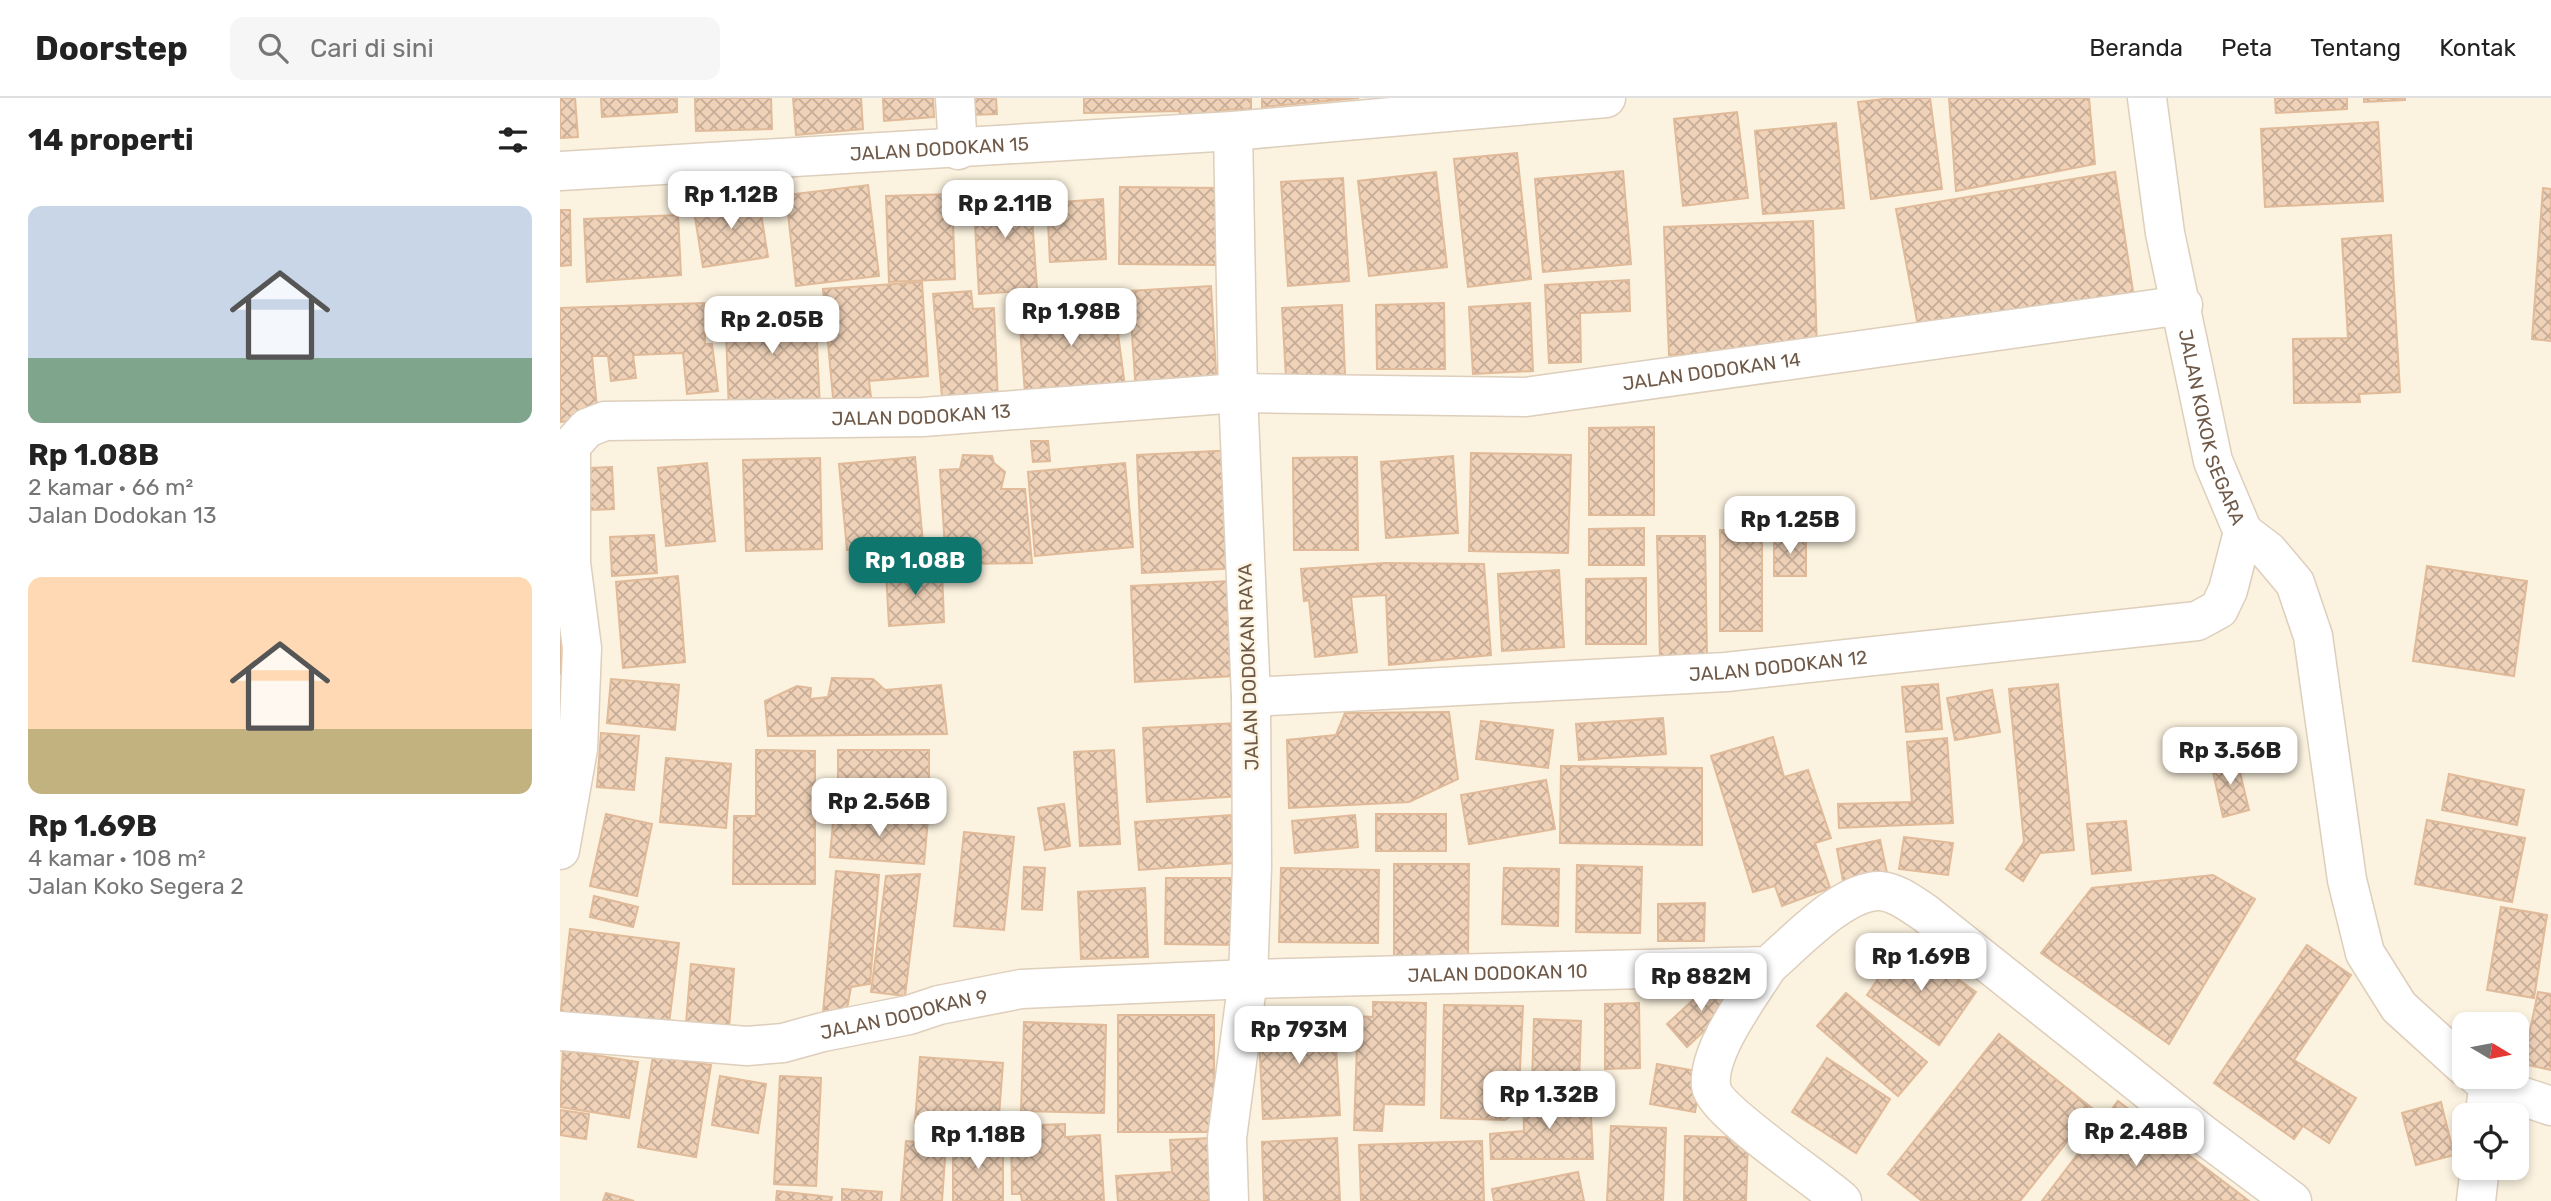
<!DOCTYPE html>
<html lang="id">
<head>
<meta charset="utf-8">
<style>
	body { margin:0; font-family:Rubik,sans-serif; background:#f6f6f6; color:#222; height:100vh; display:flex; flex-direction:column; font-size:26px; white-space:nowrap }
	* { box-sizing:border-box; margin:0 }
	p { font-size:23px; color:#767676 }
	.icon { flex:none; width:38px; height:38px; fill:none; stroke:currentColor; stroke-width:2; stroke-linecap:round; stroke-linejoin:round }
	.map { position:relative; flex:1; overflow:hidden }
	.details { display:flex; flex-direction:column; background:#fff; width:560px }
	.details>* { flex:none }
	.needle { width:46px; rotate:100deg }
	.fabs { position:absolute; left:1892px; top:914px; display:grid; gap:14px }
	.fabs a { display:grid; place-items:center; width:77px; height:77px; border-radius:14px; background:#fff; box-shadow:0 4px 10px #0003; font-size:35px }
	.price { position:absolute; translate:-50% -60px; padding:0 16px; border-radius:14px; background:#fff; color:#222; font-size:23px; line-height:46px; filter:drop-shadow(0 2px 4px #0008) }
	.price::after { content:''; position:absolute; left:50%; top:42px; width:21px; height:16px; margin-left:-10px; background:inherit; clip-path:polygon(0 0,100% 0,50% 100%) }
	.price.on { background:#0f766e; color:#fff }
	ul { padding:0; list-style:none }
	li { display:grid; align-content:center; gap:14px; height:371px; padding:0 28px }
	li span { display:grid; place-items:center; height:217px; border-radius:14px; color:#555 }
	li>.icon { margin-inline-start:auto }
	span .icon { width:126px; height:126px; fill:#fffc; stroke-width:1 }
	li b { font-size:30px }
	h2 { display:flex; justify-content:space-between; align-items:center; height:84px; padding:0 28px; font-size:30px }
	header { display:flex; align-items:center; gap:42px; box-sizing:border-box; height:98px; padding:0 35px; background:#fff; border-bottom:2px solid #e0e0e0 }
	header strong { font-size:33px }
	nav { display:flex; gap:38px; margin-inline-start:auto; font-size:24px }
	.search { width:490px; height:63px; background:#f6f6f6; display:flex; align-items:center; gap:18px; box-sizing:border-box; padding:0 24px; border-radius:14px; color:#767676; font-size:26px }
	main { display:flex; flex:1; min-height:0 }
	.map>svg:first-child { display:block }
</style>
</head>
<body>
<header>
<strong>Doorstep</strong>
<div class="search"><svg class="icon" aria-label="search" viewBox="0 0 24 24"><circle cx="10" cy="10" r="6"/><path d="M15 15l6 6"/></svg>Cari di sini</div>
<nav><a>Beranda</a><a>Peta</a><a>Tentang</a><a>Kontak</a></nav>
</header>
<main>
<section class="details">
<h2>14 properti<svg class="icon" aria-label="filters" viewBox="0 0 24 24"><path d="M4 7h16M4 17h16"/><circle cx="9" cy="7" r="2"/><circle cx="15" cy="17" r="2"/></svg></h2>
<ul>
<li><span style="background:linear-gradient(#c9d6e8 70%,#7fa58c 0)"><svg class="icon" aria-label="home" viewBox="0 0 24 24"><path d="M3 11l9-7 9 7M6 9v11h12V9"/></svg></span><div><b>Rp 1.08B</b><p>2 kamar · 66 m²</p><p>Jalan Dodokan 13</p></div></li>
<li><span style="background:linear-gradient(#ffd9b3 70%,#c2b280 0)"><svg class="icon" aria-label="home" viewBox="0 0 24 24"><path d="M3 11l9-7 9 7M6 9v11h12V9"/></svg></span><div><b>Rp 1.69B</b><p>4 kamar · 108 m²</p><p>Jalan Koko Segera 2</p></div></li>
</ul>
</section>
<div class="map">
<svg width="1991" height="1103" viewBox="0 0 1991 1103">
	<defs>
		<pattern id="building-cross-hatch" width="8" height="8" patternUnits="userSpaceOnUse" patternTransform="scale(1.75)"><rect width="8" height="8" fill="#efd2b8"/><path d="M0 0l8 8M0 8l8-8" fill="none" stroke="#c6ad98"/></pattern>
	</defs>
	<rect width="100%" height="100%" fill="#fbf2df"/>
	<g fill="url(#building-cross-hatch)" stroke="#e0ba99" stroke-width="2">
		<polygon points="0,0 15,0 18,39 0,40"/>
		<polygon points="41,0 117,0 117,14 42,19"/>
		<polygon points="135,0 211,0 212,31 136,33"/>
		<polygon points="233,0 301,0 303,31 236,37"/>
		<polygon points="323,0 373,0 374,19 324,23"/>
		<polygon points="410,0 436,0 437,16 411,17"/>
		<polygon points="524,0 691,0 691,11 661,12 662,22 620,23 620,13 524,15"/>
		<polygon points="702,0 799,0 702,9"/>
		<polygon points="1332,0 1370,0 1382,91 1311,101 1298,4"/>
		<polygon points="1389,0 1529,0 1535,66 1396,93"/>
		<polygon points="1715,0 1787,0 1787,11 1716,15"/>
		<polygon points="1804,0 1845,0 1845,2 1804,4"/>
		<polygon points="1177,14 1188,100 1123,108 1114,21"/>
		<polygon points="1818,24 1823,103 1705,109 1701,31"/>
		<polygon points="1276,25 1284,110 1203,116 1195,33"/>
		<polygon points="957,55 971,181 908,189 894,61"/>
		<polygon points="1063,73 1071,166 983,174 975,81"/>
		<polygon points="876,74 887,169 809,178 798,83"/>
		<polygon points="1555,74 1574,200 1358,228 1336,111"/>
		<polygon points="783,80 789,183 728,188 721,84"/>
		<polygon points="308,87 319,178 236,188 226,97"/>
		<polygon points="470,88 477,192 419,196 413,92"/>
		<polygon points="560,89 660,90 659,167 559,166"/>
		<polygon points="1983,90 1991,91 1991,243 1972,241"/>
		<polygon points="392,96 395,181 329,184 326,98"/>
		<polygon points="198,97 208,159 143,169 133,107"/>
		<polygon points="543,101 546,161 490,164 487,105"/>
		<polygon points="0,112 10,112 11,167 0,168"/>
		<polygon points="118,117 121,177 27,184 24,121"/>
		<polygon points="1253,123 1257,251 1109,257 1104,129"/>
		<polygon points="1831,137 1840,294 1799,296 1800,304 1734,305 1733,241 1788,240 1782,141"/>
		<polygon points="1069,182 1070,213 1020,215 1021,264 989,265 985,187"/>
		<polygon points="362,184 368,278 309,283 312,307 274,310 263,191"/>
		<polygon points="651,188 657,290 576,295 569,193"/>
		<polygon points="552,191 566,296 466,308 458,204"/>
		<polygon points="411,193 413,211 434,210 438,304 383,311 373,196"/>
		<polygon points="255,202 260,311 169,315 165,205"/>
		<polygon points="144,205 145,246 152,246 158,293 127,296 123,255 73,257 76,280 51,283 48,258 32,258 38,320 0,324 0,210"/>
		<polygon points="884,205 885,271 817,271 816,207"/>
		<polygon points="970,205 973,273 913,276 909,209"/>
		<polygon points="782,207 785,276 726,280 722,210"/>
		<polygon points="1094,329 1094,417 1029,417 1029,330"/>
		<polygon points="471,343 488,343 490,363 473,364"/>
		<polygon points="675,352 680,470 582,475 577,357"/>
		<polygon points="911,355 1011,357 1008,455 909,453"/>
		<polygon points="403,357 432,358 434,365 445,374 441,391 465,391 472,465 386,466 380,372 400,371"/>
		<polygon points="893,358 898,435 826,440 821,364"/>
		<polygon points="355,359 363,445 287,452 279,366"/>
		<polygon points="797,359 798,452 734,452 733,360"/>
		<polygon points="260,360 262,451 186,453 183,362"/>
		<polygon points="147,365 155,443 106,448 98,370"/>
		<polygon points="565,365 573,449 475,458 468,374"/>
		<polygon points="52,369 54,411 30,412 28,370"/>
		<polygon points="1084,430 1084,467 1029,467 1029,431"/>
		<rect x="1160" y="432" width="42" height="101"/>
		<polygon points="94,437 97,475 52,478 50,439"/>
		<polygon points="1214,437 1246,438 1246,478 1214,478"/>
		<polygon points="1097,438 1145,438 1147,560 1100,561"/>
		<polygon points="825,465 924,466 931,557 829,567 826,497 791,499 797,554 755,559 749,502 744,503 741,471"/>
		<polygon points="1867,468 1967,483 1954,578 1853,563"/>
		<polygon points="382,472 384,524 329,528 326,474"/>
		<polygon points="999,472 1004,549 942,553 938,476"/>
		<polygon points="118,478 125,564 63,570 56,484"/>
		<polygon points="1086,480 1086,546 1026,546 1026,481"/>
		<polygon points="670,483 674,578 575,584 571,488"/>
		<polygon points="0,541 16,543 11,577 0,576"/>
		<polygon points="272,580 313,581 325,592 381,587 387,636 208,638 205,603 237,588 251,590 250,601 268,599"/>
		<polygon points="51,581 119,587 115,632 47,625"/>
		<polygon points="1378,586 1382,631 1346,634 1342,589"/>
		<polygon points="1498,586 1514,752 1480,755 1463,783 1446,771 1464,744 1449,591"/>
		<polygon points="1432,592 1440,634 1395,642 1387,600"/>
		<polygon points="889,614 898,681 849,704 729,710 727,642 776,637 785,615"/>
		<polygon points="1103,620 1106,656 1019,662 1016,626"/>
		<polygon points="921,623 993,632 988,670 916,661"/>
		<polygon points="678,625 682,698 587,704 583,630"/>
		<polygon points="41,635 79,638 74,692 37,689"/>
		<polygon points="1213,639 1224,679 1248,672 1271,740 1255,745 1270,790 1222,808 1215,788 1193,794 1151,658"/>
		<polygon points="1387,640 1393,725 1279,730 1278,706 1352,704 1347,644"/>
		<polygon points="196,652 255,653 255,786 173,786 174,718 196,718"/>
		<rect x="278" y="652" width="91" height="43"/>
		<polygon points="554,652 560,746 520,748 514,654"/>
		<polygon points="1676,658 1689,712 1663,719 1651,665"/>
		<polygon points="106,660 171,666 166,730 100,724"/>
		<polygon points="1001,668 1142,670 1142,747 1000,745"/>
		<polygon points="1889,676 1964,692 1957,727 1882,712"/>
		<polygon points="986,682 995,731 909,746 901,697"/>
		<polygon points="504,706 510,748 485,752 478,710"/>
		<polygon points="274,713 368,721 364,766 270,759"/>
		<polygon points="46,716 92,726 77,798 30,788"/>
		<rect x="816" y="716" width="70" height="37"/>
		<polygon points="671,717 675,765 579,772 575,724"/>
		<polygon points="795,717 798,749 735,755 732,723"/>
		<polygon points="1867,722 1965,740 1952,804 1855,786"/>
		<polygon points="1566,723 1571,772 1532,776 1527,726"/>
		<polygon points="404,734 454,739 444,832 394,828"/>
		<polygon points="1344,739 1393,745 1388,777 1339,771"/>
		<polygon points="1320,742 1327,775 1283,783 1277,751"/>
		<polygon points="834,766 909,766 908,859 834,859"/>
		<polygon points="1017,767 1082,769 1080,835 1016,834"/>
		<polygon points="464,769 485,770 482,812 462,811"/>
		<polygon points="721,770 819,772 818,845 719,844"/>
		<polygon points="944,770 999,771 998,828 942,826"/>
		<polygon points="276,773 319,777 310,886 291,889 286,916 263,914"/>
		<polygon points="360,776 345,898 311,894 326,778"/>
		<polygon points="1653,777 1695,801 1609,946 1481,855 1532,790"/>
		<polygon points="606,780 679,780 678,847 605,846"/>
		<polygon points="585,790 588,859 521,861 518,794"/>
		<polygon points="34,798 78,809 73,829 30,819"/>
		<polygon points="1145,805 1144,843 1098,843 1098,806"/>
		<polygon points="1941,809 1987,817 1974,900 1927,892"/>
		<polygon points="10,831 119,845 108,934 0,920"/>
		<polygon points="1344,843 1416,894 1379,947 1307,897"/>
		<polygon points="1747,847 1791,877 1734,962 1796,1000 1769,1045 1743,1028 1734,1041 1654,985"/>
		<polygon points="131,866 174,871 168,941 125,937"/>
		<polygon points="1156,881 1176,903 1127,949 1107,926"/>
		<polygon points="1978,894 1991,896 1991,972 1963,966"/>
		<polygon points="1286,895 1367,964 1338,998 1257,928"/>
		<polygon points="813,904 866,905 864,1007 824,1006 822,1033 794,1032 798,918 813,919"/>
		<polygon points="1079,905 1080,970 1045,971 1045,906"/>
		<polygon points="884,907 963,908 958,1013 945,1022 881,1020"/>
		<polygon points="774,914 780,1017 703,1021 698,919"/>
		<rect x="558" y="917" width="96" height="117"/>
		<polygon points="974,921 1021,923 1019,986 972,983"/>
		<polygon points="464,924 546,927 544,1015 461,1013"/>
		<polygon points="1439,936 1533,1011 1460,1103 1362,1103 1328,1076"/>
		<polygon points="3,952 78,964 69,1020 0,1009"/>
		<polygon points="93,958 151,967 136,1059 78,1049"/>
		<polygon points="360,959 443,965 438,1031 355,1025"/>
		<polygon points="1267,960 1330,1001 1296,1055 1232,1014"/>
		<polygon points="1097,966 1142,974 1135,1014 1090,1006"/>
		<polygon points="160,978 206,986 198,1035 152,1027"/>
		<polygon points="220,978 261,980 256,1088 214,1086"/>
		<polygon points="1030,997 1033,1061 931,1061 930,1036 964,1033 963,999"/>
		<polygon points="1558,1003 1689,1103 1482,1103"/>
		<polygon points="1881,1004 1894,1057 1856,1067 1842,1015"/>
		<polygon points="0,1012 29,1016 26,1041 0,1037"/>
		<polygon points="505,1026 505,1039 540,1037 544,1103 462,1103 461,1096 452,1096 451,1028"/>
		<polygon points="1051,1028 1106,1030 1103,1103 1047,1103"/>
		<polygon points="1125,1038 1188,1040 1186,1103 1124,1103"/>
		<polygon points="651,1040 654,1103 558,1103 556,1078 612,1074 610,1042"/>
		<polygon points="777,1040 780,1103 704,1103 702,1044"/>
		<polygon points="346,1043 386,1047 382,1103 341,1103"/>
		<rect x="393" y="1043" width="50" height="60"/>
		<polygon points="922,1043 924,1103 801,1103 799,1047"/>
		<polygon points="1018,1074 1024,1103 934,1103 932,1091"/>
		<polygon points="282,1091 322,1094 321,1103 282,1103"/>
		<polygon points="217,1093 272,1099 271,1103 216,1103"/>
		<polygon points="46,1095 74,1103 43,1103"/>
	</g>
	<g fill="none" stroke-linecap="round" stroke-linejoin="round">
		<g stroke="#decebc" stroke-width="41">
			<g id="minor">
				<polyline points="395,0 398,52"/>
				<path id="s1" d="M 0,73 L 673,33 L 1046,0"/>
				<path id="s2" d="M 691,599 L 1166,574 L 1637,523 L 1659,511 L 1668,492 L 1683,434"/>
				<path id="s3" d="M 0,752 L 18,651 L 22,550 L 11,465 L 11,348 L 27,330 L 45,323 L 363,319 L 678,295 L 966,299 L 1623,207"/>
				<path d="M 1208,868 C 1190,897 1147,953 1151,988 C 1154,1013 1258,1081 1282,1103"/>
				<path id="s4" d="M 0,933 L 187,948 L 223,945 L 263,934 L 349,917 L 379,907 L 461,891 L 688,881 L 1208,868 C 1235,845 1284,791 1321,793 C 1338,795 1351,806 1365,815 L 1645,1038 L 1732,1103"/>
				<polyline points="1925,1017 1928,987"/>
				<polyline points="1916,1103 1920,1069"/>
			</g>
		</g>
		<g stroke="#decebc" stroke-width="41">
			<g id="tertiary">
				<path id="s5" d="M 1587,0 L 1605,135 L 1653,363 L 1683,434 L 1708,453 L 1735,485 L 1753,538 L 1787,782 L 1805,855 L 1839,909 L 1904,968"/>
				<polyline points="1917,978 1928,987 1991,1008"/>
				<polyline points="669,1103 667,1040 688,881 692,769 691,599 678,295 673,33"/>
			</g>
		</g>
		<use href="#minor" stroke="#fff" stroke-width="38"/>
		<use href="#tertiary" stroke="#fff" stroke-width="38"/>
	</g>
	<g text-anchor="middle" stroke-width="5" stroke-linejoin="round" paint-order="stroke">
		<g font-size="19" fill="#6f5948" stroke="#fef6e5">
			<text dy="7" stroke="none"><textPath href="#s1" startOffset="380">JALAN DODOKAN 15</textPath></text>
			<text dy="7" stroke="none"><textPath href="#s3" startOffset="1559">JALAN DODOKAN 14</textPath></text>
			<text dy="7" stroke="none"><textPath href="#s3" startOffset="766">JALAN DODOKAN 13</textPath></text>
			<text dy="7" stroke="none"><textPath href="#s5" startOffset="336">JALAN KOKOK SEGARA</textPath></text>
			<text dy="7" stroke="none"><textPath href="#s2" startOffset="528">JALAN DODOKAN 12</textPath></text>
			<text transform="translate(688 569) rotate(-92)" y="7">JALAN DODOKAN RAYA</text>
			<text dy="7" stroke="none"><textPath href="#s4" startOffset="945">JALAN DODOKAN 10</textPath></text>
			<text dy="7" stroke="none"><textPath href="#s4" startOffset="348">JALAN DODOKAN 9</textPath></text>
		</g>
	</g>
</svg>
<div class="fabs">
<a><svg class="needle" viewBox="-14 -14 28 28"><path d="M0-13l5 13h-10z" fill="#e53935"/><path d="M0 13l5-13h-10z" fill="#767676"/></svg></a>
<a><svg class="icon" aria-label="locate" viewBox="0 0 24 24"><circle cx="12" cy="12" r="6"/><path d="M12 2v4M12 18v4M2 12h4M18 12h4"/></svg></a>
</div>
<b class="price" style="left:171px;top:133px">Rp 1.12B</b>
<b class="price" style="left:445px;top:142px">Rp 2.11B</b>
<b class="price" style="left:511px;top:250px">Rp 1.98B</b>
<b class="price" style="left:212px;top:258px">Rp 2.05B</b>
<b class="price" style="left:1230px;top:458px">Rp 1.25B</b>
<b class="price on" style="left:355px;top:499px">Rp 1.08B</b>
<b class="price" style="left:1670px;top:689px">Rp 3.56B</b>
<b class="price" style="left:319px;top:740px">Rp 2.56B</b>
<b class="price" style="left:1361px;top:895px">Rp 1.69B</b>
<b class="price" style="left:1141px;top:915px">Rp 882M</b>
<b class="price" style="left:739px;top:968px">Rp 793M</b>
<b class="price" style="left:989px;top:1033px">Rp 1.32B</b>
<b class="price" style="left:1576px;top:1070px">Rp 2.48B</b>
<b class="price" style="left:418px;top:1073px">Rp 1.18B</b>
</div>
</main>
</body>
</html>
